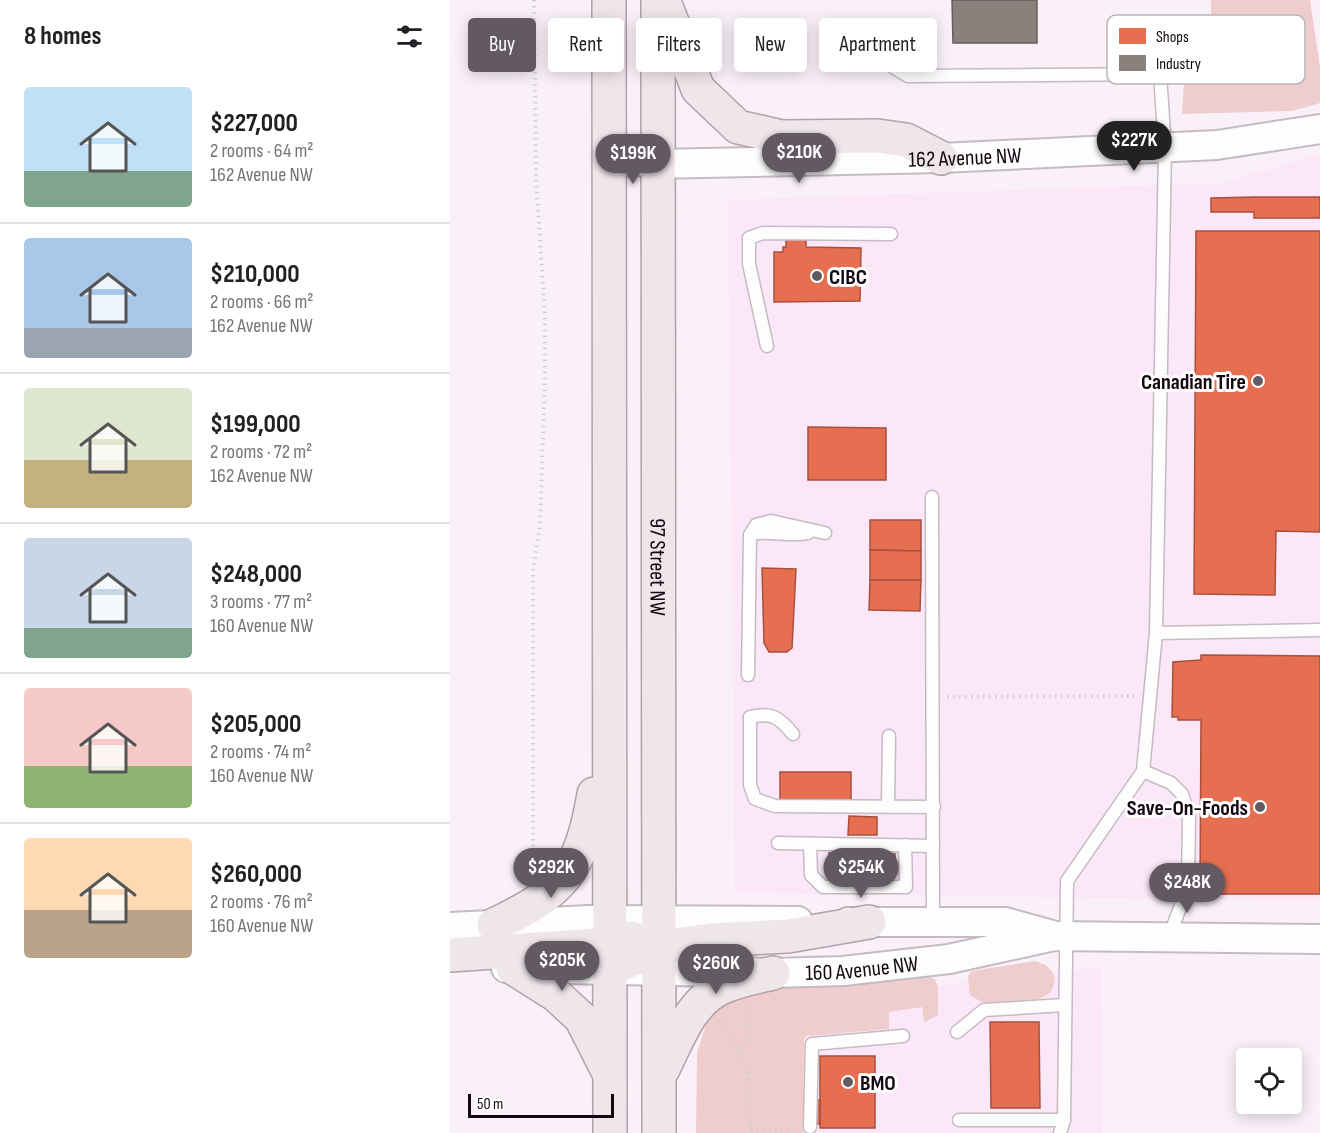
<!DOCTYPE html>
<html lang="en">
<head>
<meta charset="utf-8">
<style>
	body { margin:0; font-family:"Sofia Sans Condensed",sans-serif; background:#f6f6f6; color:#202124; height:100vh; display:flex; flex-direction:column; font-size:22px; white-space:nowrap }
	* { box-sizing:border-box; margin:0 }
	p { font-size:20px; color:#757577 }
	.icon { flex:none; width:33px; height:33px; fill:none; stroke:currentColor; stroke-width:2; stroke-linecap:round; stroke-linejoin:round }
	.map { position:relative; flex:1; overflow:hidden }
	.drawer { display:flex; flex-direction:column; background:#fff; width:450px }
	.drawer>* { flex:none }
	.top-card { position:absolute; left:18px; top:18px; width:570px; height:54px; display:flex; gap:12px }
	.controls { position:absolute; left:786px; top:1048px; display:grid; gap:12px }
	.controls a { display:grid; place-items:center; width:66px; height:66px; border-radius:6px; background:#fff; box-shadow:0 3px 15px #0003; font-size:30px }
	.scale { position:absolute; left:18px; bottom:15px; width:146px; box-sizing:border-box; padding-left:6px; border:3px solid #120811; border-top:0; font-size:16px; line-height:21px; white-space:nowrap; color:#120811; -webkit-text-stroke:4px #fff; paint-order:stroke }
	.price { position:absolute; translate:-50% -51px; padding:0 14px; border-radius:21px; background:#635962; color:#fff; font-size:20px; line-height:39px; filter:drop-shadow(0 2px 3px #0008) }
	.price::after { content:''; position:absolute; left:50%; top:36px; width:18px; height:14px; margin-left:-9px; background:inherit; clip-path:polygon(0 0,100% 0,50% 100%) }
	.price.on { background:#222; color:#fff }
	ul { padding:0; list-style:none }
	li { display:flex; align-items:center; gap:18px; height:150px; padding:0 24px }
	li+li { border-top:2px solid #e0e0e0 }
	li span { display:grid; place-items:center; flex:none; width:168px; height:120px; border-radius:6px; color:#555 }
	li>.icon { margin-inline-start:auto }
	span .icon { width:72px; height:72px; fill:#fffc; stroke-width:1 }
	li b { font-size:26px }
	h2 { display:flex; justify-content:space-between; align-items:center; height:72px; padding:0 24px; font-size:26px }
	.pill { padding:0 21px; border-radius:6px; background:#fff; box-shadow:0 3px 15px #0003; font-size:21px; line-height:54px }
	.pill.on { background:#635962; color:#fff }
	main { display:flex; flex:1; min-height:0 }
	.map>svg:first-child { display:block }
</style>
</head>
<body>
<main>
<section class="drawer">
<h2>8 homes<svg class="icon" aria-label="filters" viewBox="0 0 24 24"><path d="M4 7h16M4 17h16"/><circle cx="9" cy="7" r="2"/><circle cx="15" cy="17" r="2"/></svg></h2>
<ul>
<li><span style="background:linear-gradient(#bfe0f5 70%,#7fa58c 0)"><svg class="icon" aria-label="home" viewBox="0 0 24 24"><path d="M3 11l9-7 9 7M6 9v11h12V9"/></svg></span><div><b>$227,000</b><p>2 rooms · 64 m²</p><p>162 Avenue NW</p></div></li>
<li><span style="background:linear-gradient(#a9c7e8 75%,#9aa5b1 0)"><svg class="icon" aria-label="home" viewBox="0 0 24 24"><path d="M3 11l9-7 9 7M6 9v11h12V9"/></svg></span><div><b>$210,000</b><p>2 rooms · 66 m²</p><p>162 Avenue NW</p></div></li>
<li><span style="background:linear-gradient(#dfe7d0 60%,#c2b280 0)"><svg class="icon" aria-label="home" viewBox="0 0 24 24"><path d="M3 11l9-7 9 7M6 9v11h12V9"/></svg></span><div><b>$199,000</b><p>2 rooms · 72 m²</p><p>162 Avenue NW</p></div></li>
<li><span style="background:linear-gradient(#c9d6e8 75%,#7fa58c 0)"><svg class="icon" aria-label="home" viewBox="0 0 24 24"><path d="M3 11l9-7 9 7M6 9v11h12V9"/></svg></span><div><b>$248,000</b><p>3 rooms · 77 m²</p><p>160 Avenue NW</p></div></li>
<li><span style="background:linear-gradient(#f6c9c9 65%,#8fb573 0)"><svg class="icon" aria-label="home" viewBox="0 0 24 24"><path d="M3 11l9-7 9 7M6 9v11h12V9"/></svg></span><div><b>$205,000</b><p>2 rooms · 74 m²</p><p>160 Avenue NW</p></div></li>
<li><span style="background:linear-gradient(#ffd9b3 60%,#b9a48a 0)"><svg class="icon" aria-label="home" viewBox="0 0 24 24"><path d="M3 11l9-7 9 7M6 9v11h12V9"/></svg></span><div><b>$260,000</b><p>2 rooms · 76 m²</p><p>160 Avenue NW</p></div></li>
</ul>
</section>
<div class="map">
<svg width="870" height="1133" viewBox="0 0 870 1133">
	<rect width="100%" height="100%" fill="#faf0f8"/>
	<g fill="#fbe7f8">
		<polygon points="870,154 870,901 285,893 278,200 771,183"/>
		<polygon points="651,967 653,1133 338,1133 338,1002"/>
	</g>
	<g fill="#eecdcc">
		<polygon points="761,0 860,0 870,68 870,103 842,111 732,114 734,83 820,76 841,69 832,45 766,55 761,31"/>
		<polygon points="585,961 596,965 603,973 605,982 600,993 589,999 533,1003 520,995 518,976 522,971"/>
		<polygon points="479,977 485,979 488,987 488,1015 474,1022 472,1007 439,1012 439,1029 356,1036 354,1040 353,1133 246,1133 247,1053 261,1009 297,990"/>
	</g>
	<g fill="#e76f51" stroke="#a7503e" stroke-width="1.5">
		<polygon points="805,197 870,197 870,218 804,218 804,212 761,212 761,198"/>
		<polygon points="746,231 870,231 870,532 826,531 825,595 744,594"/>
		<polygon points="336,232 356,232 356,247 411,248 410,301 324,302 324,252 333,252 333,247 336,247"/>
		<polygon points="358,427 436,428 436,480 358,480"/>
		<polygon points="420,520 471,520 471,551 420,550"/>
		<polygon points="420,550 471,551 471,580 420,580"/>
		<polygon points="312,568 346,569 342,648 337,652 319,652 314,643"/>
		<polygon points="420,580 471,580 470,611 419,610"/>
		<polygon points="751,655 870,656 870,894 750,894 751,720 728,720 728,717 722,717 723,662 751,660"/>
		<rect x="330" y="772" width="71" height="31"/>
		<polygon points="399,816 427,817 427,835 398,835"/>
		<polygon points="379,853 445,854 445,876 379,875"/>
		<rect x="379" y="856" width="63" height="24"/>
		<polygon points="540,1022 589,1022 590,1108 541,1108"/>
		<rect x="370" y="1056" width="55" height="72"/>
		<rect x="354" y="1100" width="16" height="24"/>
	</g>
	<polygon fill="#8a817c" stroke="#665d5c" stroke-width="1.5" points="502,0 587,0 587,43 503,43"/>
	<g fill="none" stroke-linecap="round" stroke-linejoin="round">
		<g stroke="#c4bbc3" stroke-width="15">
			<g id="service">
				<polyline points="415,50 458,76 710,74 835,57"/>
				<polyline points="317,346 299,264 299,238 313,233 441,234"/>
				<polyline points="482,497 483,921"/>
				<path d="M 300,535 C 312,529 340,537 358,533"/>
				<polyline points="706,633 870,630"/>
				<polyline points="298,675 300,535 306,525 321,521 375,533"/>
				<path d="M 343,734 C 329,717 322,712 300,717 L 300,785 L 305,799 L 325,806 L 484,807"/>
				<polyline points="693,771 721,783 732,794 739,815 738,886 719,937"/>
				<polyline points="438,806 439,736"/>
				<polyline points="328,843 483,846"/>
				<polyline points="360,844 361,875 373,887 456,887 455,845"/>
				<polyline points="507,1032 534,1010 615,1005"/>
				<polyline points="509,1120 614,1120"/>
				<polyline points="360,1127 362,1044 453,1036"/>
				<polyline points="610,1133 614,1120 617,881 693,771 706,633 715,148 710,74"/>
			</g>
		</g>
		<g stroke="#c4bbc3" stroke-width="26">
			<polyline id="minor" points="159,165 206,164"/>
		</g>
		<g stroke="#c4bbc3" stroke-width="32">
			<g id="tertiary">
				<path id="s1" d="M 206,164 L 491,158 L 767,145 L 870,129"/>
				<polyline points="398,922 555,922 602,935"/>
				<polyline points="0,927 139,920 348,921"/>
				<path id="s2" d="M 56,968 L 323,973 L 393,971 L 499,959 L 604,936 L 870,939"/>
			</g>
		</g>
		<g stroke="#b2a1aa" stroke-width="36">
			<g id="primary">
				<polyline points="159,0 160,1133"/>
				<path id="s3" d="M 208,0 L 209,1133"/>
				<polyline points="215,4 248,89 288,127 332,137 428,136 456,140 491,158"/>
				<path d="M 44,925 C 114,892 131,870 144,794"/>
				<polyline points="0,955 160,944 182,938"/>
				<polyline points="63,968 106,995 131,1018 157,1069"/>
				<polyline points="161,969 210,947 261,940 338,936 419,922"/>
				<path d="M 213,1069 C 227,1041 241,1000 273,987 C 289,980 306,977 323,973"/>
			</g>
		</g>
		<g stroke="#d3d0d3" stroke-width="4" stroke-dasharray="1.5 4.5" stroke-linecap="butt">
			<polyline points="84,0 86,177 95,316 95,379 90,526 83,569 83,844 87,868"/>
			<polyline points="497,697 688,696"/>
			<polyline points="273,1018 298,1070 301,1133"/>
			<polyline points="292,1054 299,1036 299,1003"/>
			<polyline points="301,1130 349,1133"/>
		</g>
		<use href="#service" stroke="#fefdfe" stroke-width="12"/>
		<use href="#minor" stroke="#fefdfe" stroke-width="22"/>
		<use href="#tertiary" stroke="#fefdfe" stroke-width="28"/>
		<use href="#primary" stroke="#efe6ea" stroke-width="33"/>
	</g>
	<g fill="#635962" stroke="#fff" stroke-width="2">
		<circle cx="367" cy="276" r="6"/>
		<circle cx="808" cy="381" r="6"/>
		<circle cx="810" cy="807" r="6"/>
		<circle cx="398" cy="1082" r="6"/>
	</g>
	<g text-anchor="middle" stroke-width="6" stroke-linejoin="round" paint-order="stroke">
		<g font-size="22" fill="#120811" stroke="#fff">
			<text dy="8" stroke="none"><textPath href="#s1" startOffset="309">162 Avenue NW</textPath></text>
			<text dy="8" stroke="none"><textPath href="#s3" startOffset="567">97 Street NW</textPath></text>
			<text dy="8" stroke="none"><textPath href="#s2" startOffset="356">160 Avenue NW</textPath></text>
		</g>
		<g font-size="22" font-weight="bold" fill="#120811" stroke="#fff" text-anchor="start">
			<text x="379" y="284">CIBC</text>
			<text x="796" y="389" text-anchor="end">Canadian Tire</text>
			<text x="798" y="815" text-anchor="end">Save-On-Foods</text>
			<text x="410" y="1090">BMO</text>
		</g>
	</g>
	<rect x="657" y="15" width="198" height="69" rx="9" fill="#fff" stroke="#b8b5b8" stroke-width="1.5"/>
	<rect x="669" y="28" width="27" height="16" fill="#e76f51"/>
	<rect x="669" y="55" width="27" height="16" fill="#8a817c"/>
	<g font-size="16" fill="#120811">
		<text x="706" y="42">Shops</text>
		<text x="706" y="69">Industry</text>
	</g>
</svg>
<div class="controls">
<a><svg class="icon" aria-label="locate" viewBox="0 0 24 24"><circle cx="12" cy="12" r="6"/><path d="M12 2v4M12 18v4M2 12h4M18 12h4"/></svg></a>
</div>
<div class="scale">50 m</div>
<b class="price on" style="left:684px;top:172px">$227K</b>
<b class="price" style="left:349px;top:184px">$210K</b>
<b class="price" style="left:183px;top:185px">$199K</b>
<b class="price" style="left:101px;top:899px">$292K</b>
<b class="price" style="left:411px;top:899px">$254K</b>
<b class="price" style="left:737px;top:914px">$248K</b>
<b class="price" style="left:112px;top:992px">$205K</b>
<b class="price" style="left:266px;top:995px">$260K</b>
<div class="top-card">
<a class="pill on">Buy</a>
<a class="pill">Rent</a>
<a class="pill">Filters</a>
<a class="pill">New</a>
<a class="pill">Apartment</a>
</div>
</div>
</main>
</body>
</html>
